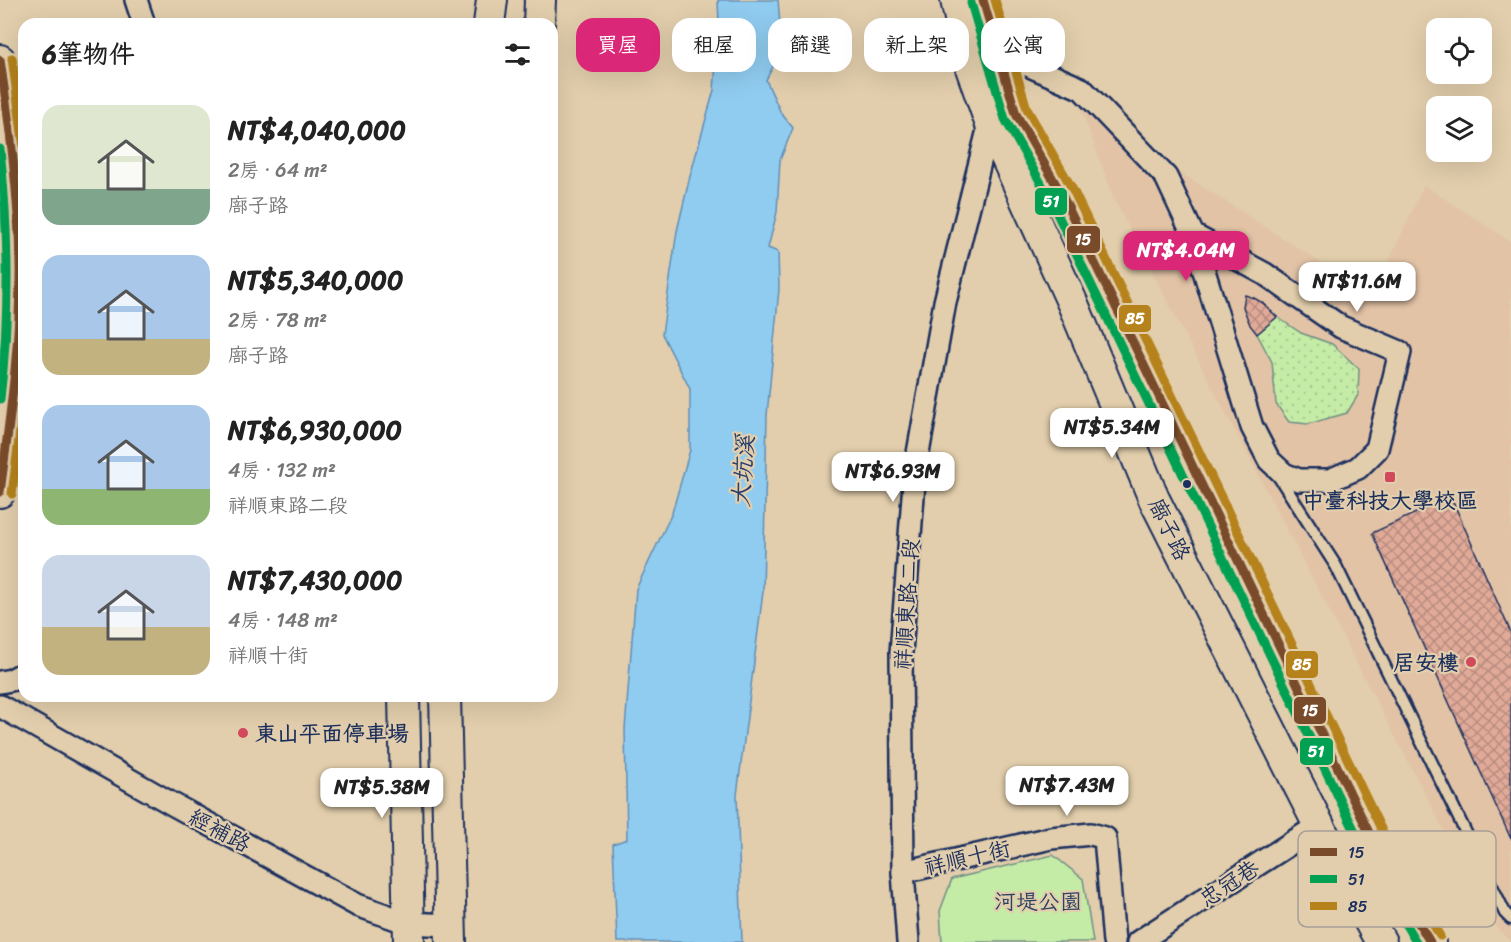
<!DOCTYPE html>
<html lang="zh-TW">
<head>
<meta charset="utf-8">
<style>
	body { margin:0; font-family:Sriracha,"LXGW WenKai TC",sans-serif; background:#f6f6f6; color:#222; height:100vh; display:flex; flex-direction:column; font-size:22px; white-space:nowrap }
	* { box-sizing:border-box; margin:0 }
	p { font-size:20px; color:#767676 }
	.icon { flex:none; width:33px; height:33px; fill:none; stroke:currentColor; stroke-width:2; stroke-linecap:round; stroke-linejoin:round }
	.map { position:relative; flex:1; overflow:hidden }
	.panel { position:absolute; left:18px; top:18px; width:540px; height:684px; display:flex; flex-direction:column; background:#fff; border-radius:18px; box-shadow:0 6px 24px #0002 }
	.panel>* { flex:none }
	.guide { position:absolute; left:576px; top:18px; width:570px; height:54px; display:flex; gap:12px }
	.fabs { position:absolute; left:1426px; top:18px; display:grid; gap:12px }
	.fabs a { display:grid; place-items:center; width:66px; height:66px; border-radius:12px; background:#fff; box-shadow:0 6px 24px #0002; font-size:30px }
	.price { position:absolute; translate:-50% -51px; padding:0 14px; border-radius:12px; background:#fff; color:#222; font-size:20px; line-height:39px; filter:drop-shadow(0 2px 3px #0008) }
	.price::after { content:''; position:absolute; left:50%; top:36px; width:18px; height:14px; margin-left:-9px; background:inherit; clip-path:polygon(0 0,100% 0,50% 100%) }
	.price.selected { background:#db2777; color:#fff }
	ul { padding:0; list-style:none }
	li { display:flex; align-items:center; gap:18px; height:150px; padding:0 24px }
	li span { display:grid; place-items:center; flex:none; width:168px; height:120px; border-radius:18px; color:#555 }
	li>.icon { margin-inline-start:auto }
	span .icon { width:72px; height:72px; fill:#fffc; stroke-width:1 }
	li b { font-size:26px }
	h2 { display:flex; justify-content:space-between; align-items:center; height:72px; padding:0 24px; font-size:26px }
	.tag { padding:0 21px; border-radius:18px; background:#fff; box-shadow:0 6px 24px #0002; font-size:21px; line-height:54px }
	.tag.selected { background:#db2777; color:#fff }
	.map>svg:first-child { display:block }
</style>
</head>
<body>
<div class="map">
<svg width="1511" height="942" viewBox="0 0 1511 942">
	<defs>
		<pattern id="garden-dots" width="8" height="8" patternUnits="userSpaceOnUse" patternTransform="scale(1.5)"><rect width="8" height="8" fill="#c5eca7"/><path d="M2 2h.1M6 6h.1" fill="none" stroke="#a9cb92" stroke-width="1.8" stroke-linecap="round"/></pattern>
		<pattern id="building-cross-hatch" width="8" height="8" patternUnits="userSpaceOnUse" patternTransform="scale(1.5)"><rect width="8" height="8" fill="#e1aa98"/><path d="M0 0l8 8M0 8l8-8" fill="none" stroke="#b68b7f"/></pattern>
	</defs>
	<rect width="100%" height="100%" fill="#e2ceac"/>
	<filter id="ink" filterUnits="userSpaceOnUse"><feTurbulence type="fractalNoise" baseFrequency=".0167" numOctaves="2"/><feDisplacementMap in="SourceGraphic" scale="12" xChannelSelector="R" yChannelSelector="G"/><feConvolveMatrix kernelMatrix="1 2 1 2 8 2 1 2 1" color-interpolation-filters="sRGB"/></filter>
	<g filter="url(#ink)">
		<polygon fill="#e2c3a6" points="1081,109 1373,296 1424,185 1511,242 1511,942 1493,924 1115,201"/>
		<polygon fill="#c5eca7" stroke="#708e82" stroke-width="1.5" points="1053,855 1083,879 1093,942 942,942 940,911 952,879"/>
		<polygon fill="url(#garden-dots)" stroke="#708e82" stroke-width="1.5" points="1277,317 1301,333 1332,344 1359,369 1358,395 1347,413 1308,424 1289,422 1276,404 1272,362 1257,334"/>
		<polygon fill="#90ccf0" stroke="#618db6" stroke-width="1.5" points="718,0 778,0 782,49 766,80 781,113 793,128 780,160 777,212 768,248 778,252 779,289 767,415 763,592 737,795 742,942 617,942 613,844 627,839 625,729 636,589 672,513 690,450 690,389 662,334 677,231 690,176 714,90 719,23"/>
		<g fill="url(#building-cross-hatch)" stroke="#1b2f5e" stroke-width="1.5">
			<polygon points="1245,295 1254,298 1263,303 1277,317 1257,334 1250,325 1243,307"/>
			<polygon points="1451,497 1511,633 1511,839 1372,533"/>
		</g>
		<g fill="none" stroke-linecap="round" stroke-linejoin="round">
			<g stroke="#1b2f5e" stroke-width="15">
				<polyline id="lane" points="1277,474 1336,566 1505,913 1511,919"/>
			</g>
			<g stroke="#1b2f5e" stroke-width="26">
				<g id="street">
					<polyline points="136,0 144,24"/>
					<polyline points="996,51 1082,89 1166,177 1193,235 1252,427 1269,460 1284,474 1299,480 1330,480 1358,468 1377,449 1400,352 1341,327 1265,274 1193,235"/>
					<polyline points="0,682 11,680 24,673"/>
					<polyline points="0,706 174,805 357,905 408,923 450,925"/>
					<polyline points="903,872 1051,838 1091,834 1105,838 1114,942"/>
					<polyline points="908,942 903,872 901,653 915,470 945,302 990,122 992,121"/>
					<polyline points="1138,942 1319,825"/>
				</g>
			</g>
			<g stroke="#1b2f5e" stroke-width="34">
				<g id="secondary">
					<polyline points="956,0 970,65 990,122 1073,304 1154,499 1347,881 1381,942"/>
					<polyline points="983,0 1016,114 1062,195 1387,870 1430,942"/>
					<polyline points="489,24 492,0"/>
					<polyline points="539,24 540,0"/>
					<path d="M 0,60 C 11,138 23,217 20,296 C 18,362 9,426 0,492"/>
					<polyline points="404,696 409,942"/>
					<polyline points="445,696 451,942"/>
				</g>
			</g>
			<use href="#lane" stroke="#e2ceac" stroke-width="10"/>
			<use href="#street" stroke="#e2ceac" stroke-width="21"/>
			<use href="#secondary" stroke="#e2ceac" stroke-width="30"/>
			<g stroke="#e2ceac" stroke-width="14">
				<g id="bus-1">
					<polyline points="983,0 1016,114 1062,195 1387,870 1430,942"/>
					<path d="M 0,60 C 10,128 19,196 20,265 C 21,341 10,417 0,492"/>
				</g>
			</g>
			<g stroke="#e2ceac" stroke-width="14">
				<g id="bus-2">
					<polyline points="971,3 1005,119 1051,201 1376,875 1416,942"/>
					<path d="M 0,149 C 9,233 10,315 0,399"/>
				</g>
			</g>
			<g stroke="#e2ceac" stroke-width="14">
				<g id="bus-3">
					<polyline points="995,0 1027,109 1073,190 1398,864 1440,936"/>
					<polyline points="12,58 24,148"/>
					<polyline points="12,494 24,400"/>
				</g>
			</g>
			<use href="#bus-1" stroke="#7a4b2a" stroke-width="9"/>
			<use href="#bus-2" stroke="#01a052" stroke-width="9"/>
			<use href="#bus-3" stroke="#b5821c" stroke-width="9"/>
		</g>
	</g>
	<g fill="#d1495b" stroke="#e2ceac" stroke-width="2">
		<rect x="1384" y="471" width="12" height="12" rx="3"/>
		<circle cx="1471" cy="662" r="6"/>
		<circle cx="243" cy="733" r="6"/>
	</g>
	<circle fill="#1b2f5e" stroke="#e2ceac" stroke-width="2" cx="1187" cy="484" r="5"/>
	<g text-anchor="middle" stroke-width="4.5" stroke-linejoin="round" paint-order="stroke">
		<g font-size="22" font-weight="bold" fill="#1b2f5e" stroke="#e2ceac">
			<text x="1390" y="508">中臺科技大學校區</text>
			<text x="1459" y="670" text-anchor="end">居安樓</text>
			<text x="255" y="741" text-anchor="start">東山平面停車場</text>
		</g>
		<g font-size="22" fill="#1b2f5e" stroke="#e2ceac">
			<text transform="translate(1170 529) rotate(64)" y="8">廍子路</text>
			<text transform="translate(906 604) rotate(-86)" y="8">祥順東路二段</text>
			<text transform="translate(220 830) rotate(28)" y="8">經補路</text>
			<text transform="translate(967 857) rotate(-13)" y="8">祥順十街</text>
			<text transform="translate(1229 883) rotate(-33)" y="8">忠冠巷</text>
		</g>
		<g font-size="22" fill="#2c4265" stroke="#e2ceac">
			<text x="1038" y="909">河堤公園</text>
		</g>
		<g font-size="24" font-style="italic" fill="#273f6d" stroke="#e2ceac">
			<text transform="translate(743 471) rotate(-86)" y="8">大坑溪</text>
		</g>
	</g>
	<rect x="1298" y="831" width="198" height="96" rx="9" fill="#e2ceac" stroke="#a69e95" stroke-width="1.5"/>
	<rect x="1310" y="848" width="27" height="8" fill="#7a4b2a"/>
	<rect x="1310" y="875" width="27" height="8" fill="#01a052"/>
	<rect x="1310" y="902" width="27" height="8" fill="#b5821c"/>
	<g font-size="16" fill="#1b2f5e">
		<text x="1348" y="858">15</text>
		<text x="1348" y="885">51</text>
		<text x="1348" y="912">85</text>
	</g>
	<g stroke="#e2ceac" stroke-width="2">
		<rect x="1034" y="187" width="34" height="29" rx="6" fill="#01a052"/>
		<rect x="1066" y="225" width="35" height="29" rx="6" fill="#7a4b2a"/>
		<rect x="1118" y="304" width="34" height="29" rx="6" fill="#b5821c"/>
		<rect x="1285" y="650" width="34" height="29" rx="6" fill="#b5821c"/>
		<rect x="1293" y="696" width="34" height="29" rx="6" fill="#7a4b2a"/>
		<rect x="1299" y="737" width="35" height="29" rx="6" fill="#01a052"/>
	</g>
	<g font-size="16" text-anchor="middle" font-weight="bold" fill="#fff">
		<text x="1051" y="207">51</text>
		<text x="1083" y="245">15</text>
		<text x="1135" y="324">85</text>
		<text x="1302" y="670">85</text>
		<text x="1310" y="716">15</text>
		<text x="1316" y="757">51</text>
	</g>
</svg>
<div class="fabs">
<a><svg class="icon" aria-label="locate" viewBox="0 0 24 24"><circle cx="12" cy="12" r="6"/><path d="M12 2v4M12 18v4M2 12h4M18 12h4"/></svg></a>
<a><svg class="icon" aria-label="layers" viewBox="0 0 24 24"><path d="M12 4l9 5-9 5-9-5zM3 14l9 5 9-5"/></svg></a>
</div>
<b class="price selected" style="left:1186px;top:282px">NT$4.04M</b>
<b class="price" style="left:1357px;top:313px">NT$11.6M</b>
<b class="price" style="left:1112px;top:459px">NT$5.34M</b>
<b class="price" style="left:893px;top:503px">NT$6.93M</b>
<b class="price" style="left:1067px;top:817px">NT$7.43M</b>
<b class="price" style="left:382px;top:819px">NT$5.38M</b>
<div class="guide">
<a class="tag selected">買屋</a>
<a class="tag">租屋</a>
<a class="tag">篩選</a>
<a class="tag">新上架</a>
<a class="tag">公寓</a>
</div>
<section class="panel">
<h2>6筆物件<svg class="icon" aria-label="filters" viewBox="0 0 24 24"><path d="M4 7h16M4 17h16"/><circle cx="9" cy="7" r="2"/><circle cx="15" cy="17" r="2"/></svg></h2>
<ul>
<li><span style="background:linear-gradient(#dfe7d0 70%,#7fa58c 0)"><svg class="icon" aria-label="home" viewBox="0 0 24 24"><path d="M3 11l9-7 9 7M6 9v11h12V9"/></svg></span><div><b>NT$4,040,000</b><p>2房 · 64 m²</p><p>廍子路</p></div></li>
<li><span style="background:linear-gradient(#a9c7e8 70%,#c2b280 0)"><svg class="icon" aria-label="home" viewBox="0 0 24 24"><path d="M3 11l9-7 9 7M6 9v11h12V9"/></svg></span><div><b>NT$5,340,000</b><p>2房 · 78 m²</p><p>廍子路</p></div></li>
<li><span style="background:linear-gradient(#a9c7e8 70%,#8fb573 0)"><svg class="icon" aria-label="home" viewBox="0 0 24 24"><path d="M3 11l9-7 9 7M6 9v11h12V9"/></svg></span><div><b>NT$6,930,000</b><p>4房 · 132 m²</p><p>祥順東路二段</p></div></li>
<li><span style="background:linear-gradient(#c9d6e8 60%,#c2b280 0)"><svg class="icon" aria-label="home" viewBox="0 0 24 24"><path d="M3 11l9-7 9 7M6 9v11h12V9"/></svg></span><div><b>NT$7,430,000</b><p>4房 · 148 m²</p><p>祥順十街</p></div></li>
</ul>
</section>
</div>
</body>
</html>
